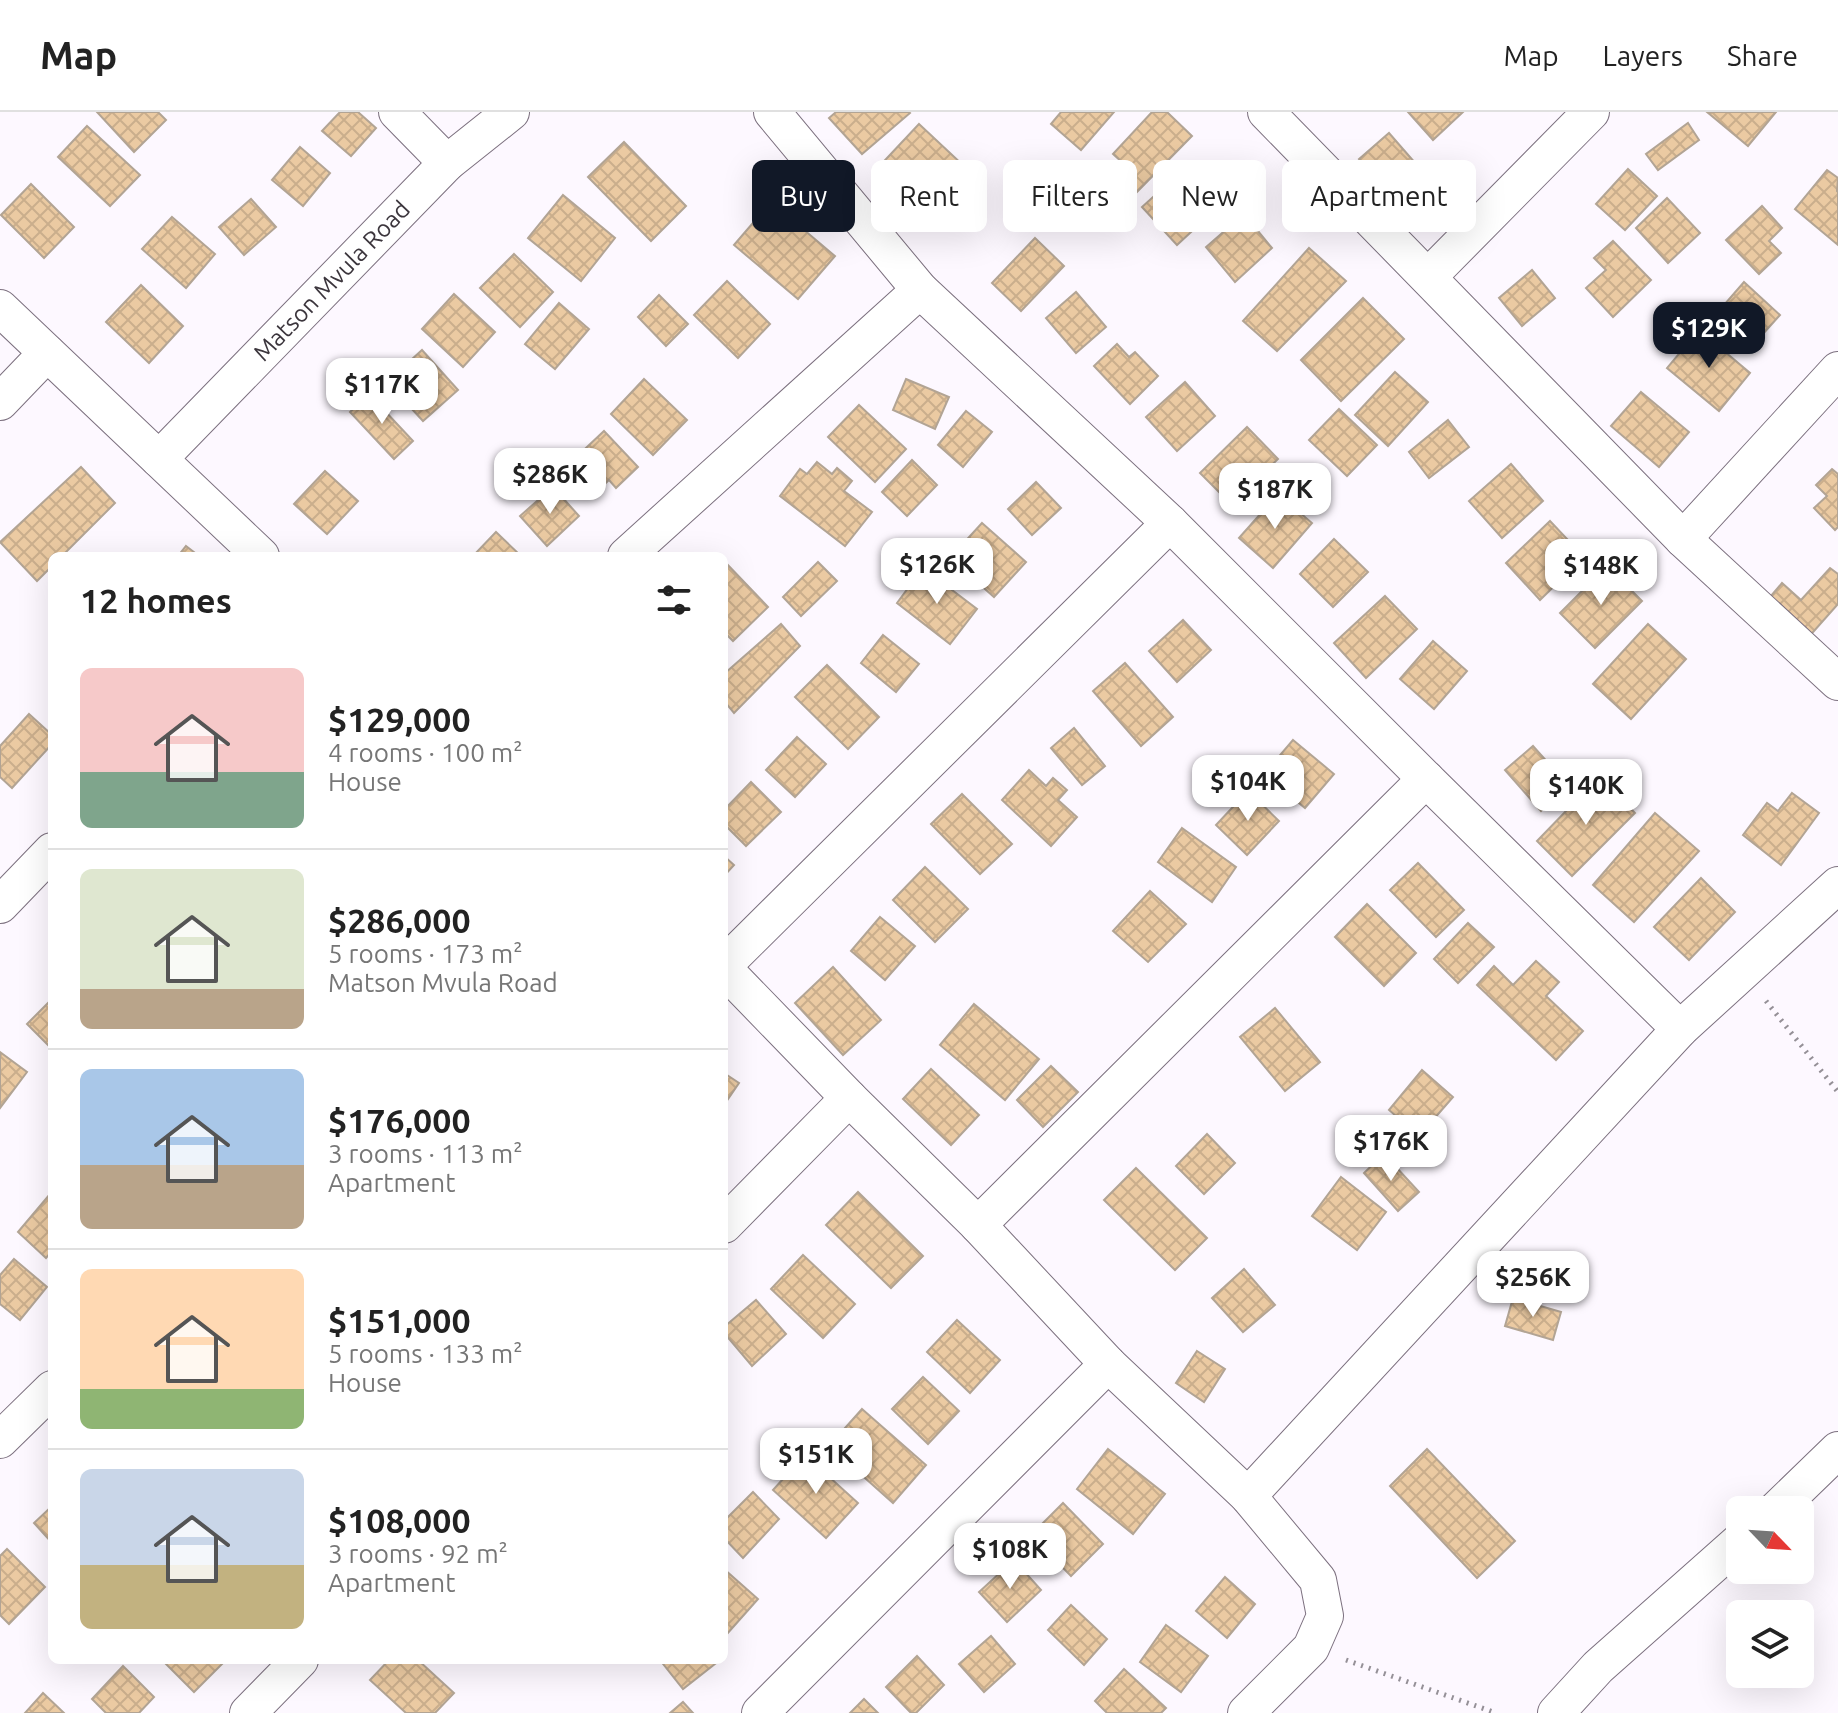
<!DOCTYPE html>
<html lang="en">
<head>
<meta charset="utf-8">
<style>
	body { margin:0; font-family:Ubuntu,sans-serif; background:#f2f2f2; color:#222; height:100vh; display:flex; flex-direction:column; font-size:30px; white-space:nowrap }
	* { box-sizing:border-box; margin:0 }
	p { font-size:26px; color:#767676 }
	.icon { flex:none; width:44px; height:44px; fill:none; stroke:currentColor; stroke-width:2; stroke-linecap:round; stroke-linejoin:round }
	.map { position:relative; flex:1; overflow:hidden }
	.panel { position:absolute; left:48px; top:440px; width:680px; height:1112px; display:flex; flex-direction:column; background:#fff; border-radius:12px; box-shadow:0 8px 32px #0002 }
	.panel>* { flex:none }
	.banner { position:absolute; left:752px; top:48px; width:760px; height:72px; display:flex; gap:16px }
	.needle { width:52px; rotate:115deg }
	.buttons { position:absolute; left:1726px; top:1384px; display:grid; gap:16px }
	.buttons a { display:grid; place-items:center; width:88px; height:88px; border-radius:12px; background:#fff; box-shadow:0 8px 32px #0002; font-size:40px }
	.price { position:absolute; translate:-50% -68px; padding:0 18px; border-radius:16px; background:#fff; color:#222; font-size:26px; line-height:52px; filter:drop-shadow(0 2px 4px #0008) }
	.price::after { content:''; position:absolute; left:50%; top:48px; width:24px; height:18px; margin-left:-12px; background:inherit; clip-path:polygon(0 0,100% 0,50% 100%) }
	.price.on { background:#111827; color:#fff }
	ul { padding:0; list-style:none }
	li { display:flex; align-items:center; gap:24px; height:200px; padding:0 32px }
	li+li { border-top:2px solid #e0e0e0 }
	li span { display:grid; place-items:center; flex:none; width:224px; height:160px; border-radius:12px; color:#555 }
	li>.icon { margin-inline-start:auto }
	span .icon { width:96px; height:96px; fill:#fffc; stroke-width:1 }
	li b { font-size:34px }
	h2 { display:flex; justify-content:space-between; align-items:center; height:96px; padding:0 32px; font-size:34px }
	.tag { padding:0 28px; border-radius:12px; background:#fff; box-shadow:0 8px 32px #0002; font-size:28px; line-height:72px }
	.tag.on { background:#111827; color:#fff }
	header { display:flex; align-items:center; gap:48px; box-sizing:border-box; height:112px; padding:0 40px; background:#fff; border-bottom:2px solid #e0e0e0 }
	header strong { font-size:38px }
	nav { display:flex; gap:44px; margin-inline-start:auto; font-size:28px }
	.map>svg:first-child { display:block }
</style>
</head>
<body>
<header>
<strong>Map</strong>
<nav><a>Map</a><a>Layers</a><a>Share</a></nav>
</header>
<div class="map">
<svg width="1838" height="1601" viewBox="0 0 1838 1601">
	<defs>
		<pattern id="building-cross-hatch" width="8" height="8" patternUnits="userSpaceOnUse" patternTransform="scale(2)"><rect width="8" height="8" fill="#ebcaa2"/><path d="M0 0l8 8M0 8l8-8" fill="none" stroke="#caae8c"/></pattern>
	</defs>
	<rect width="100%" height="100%" fill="#fdf8ff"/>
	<g fill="url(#building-cross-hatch)" stroke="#b2a494" stroke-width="2">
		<polygon points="97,0 158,0 166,8 134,40"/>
		<polygon points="340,0 358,0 376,16 351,44 322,19"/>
		<polygon points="836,0 909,0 910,1 862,42 829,6"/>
		<polygon points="1061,0 1114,0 1081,38 1051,12"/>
		<polygon points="1152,0 1167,0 1192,24 1130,87 1110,69 1125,53 1113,42"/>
		<polygon points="1408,0 1463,0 1433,28"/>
		<polygon points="1707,0 1776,0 1748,34"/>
		<polygon points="1688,11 1699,28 1658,58 1646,42"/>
		<polygon points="919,12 965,55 920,104 873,61"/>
		<polygon points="87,14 140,63 110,94 58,45"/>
		<polygon points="1389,21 1416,52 1387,78 1359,47"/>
		<polygon points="624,30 686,94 651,129 588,65"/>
		<polygon points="300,35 330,61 303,94 272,68"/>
		<polygon points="1184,57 1218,95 1177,133 1142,95"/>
		<polygon points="1628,57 1657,84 1625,118 1596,92"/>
		<polygon points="1827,58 1838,66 1837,79 1838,80 1838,133 1795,97"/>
		<polygon points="31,72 74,115 44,146 1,103"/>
		<polygon points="563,83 615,126 581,169 528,126"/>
		<polygon points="1667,86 1700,121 1668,151 1636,116"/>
		<polygon points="251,87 276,115 244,143 219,115"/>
		<polygon points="771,90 835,144 798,187 734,133"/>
		<polygon points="1762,94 1782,116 1769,129 1781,141 1759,162 1726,128"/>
		<polygon points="1244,102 1272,136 1235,170 1206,135"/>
		<polygon points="172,105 215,142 186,176 142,137"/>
		<polygon points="1035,126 1064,154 1021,199 992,171"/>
		<polygon points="1613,129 1651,168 1613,205 1586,176 1606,158 1594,146"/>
		<polygon points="1309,136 1346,169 1277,239 1243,209"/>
		<polygon points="514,142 553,180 520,215 480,176"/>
		<polygon points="1532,158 1555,186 1522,214 1499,186"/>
		<polygon points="727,169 770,212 738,246 694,203"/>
		<polygon points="1744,170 1780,203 1753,233 1718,200"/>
		<polygon points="141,173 183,214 149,251 106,210"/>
		<polygon points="1076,180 1106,215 1076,241 1046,206"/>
		<polygon points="454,182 495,220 463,255 422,217"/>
		<polygon points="659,183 688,212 666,234 638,205"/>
		<polygon points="1363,186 1404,227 1341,289 1301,248"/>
		<polygon points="559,191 589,217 555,257 525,232"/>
		<polygon points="1699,218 1750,261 1719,299 1667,256"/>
		<polygon points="1117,232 1129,245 1135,240 1158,264 1130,292 1094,254"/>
		<polygon points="422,238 458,278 423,309 387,270"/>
		<polygon points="1395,260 1428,290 1388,334 1355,303"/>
		<polygon points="644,267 687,308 653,343 611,302"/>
		<polygon points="906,267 949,285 935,317 893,298"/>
		<polygon points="1185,270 1215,304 1177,339 1146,305"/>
		<polygon points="1641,280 1689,320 1659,355 1611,314"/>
		<polygon points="369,282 413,329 394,347 350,300"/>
		<polygon points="859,293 906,337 875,370 828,325"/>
		<polygon points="1339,297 1377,333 1347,364 1309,328"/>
		<polygon points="966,299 992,320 963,355 938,333"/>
		<polygon points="1448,308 1469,335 1429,366 1409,340"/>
		<polygon points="1247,315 1278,347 1231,392 1200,361"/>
		<polygon points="604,319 638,355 616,376 609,368 597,379 570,351"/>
		<polygon points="912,348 937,373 907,404 882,380"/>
		<polygon points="817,350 832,362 837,356 852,369 844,379 872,400 845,434 780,384 800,357 807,362"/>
		<polygon points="1511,352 1543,389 1502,426 1469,389"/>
		<polygon points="81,355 115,391 62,444 52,444 52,454 37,469 0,430"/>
		<polygon points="1832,357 1838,362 1838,415 1835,418 1814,396 1827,384 1816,373"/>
		<polygon points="325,359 358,389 327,422 294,392"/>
		<polygon points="1036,370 1061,396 1032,423 1008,397"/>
		<polygon points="553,375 579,404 547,434 520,404"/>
		<polygon points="1278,382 1312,411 1273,456 1239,426"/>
		<polygon points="1550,409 1584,445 1540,488 1506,451"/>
		<polygon points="982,411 1026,450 994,485 950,446"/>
		<polygon points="496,420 521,444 473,444"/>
		<polygon points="1334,427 1368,460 1333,495 1300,462"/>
		<polygon points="186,434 199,444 178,444"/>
		<polygon points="725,450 768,495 733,529 724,520"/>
		<polygon points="818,450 837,469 801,504 783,485"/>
		<polygon points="1607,454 1642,489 1595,536 1560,501"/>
		<polygon points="923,456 977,497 950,532 897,491"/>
		<polygon points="1830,456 1838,462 1838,492 1806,528 1765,491 1782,471 1801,488"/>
		<polygon points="1385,484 1417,517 1366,566 1334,531"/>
		<polygon points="1183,508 1211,538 1177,570 1149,539"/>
		<polygon points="781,512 800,534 734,601 724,589 724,562"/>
		<polygon points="1648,512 1686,547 1631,607 1593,572"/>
		<polygon points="883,523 919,552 896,580 861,551"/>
		<polygon points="1433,529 1467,559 1434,597 1400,567"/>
		<polygon points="1125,551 1173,605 1141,634 1093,579"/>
		<polygon points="827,553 879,605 848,637 795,585"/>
		<polygon points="29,602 52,623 52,632 12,676 0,665 0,634"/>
		<polygon points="1074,616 1105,654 1082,673 1051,636"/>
		<polygon points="797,625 826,652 795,685 766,658"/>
		<polygon points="1293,628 1334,662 1305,696 1264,662"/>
		<polygon points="1533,634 1568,673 1541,699 1505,658"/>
		<polygon points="1029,658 1046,674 1053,666 1067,678 1058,688 1077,705 1051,734 1002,688"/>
		<polygon points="1599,665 1635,701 1572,764 1537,729"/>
		<polygon points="751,670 781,700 746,734 724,712 724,698"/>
		<polygon points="1248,679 1279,709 1247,743 1216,713"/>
		<polygon points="1792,681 1819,701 1781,753 1743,723 1767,691 1778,699"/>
		<polygon points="962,682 1012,732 980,762 931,712"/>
		<polygon points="1655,701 1699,739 1634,810 1593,773"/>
		<polygon points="1182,716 1236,755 1212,790 1158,750"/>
		<polygon points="724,744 734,753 724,764"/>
		<polygon points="1418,751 1464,798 1436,825 1390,778"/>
		<polygon points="925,755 968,797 935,830 893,788"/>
		<polygon points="1701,766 1735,800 1689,848 1654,815"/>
		<polygon points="1150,779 1186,812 1148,850 1113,819"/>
		<polygon points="1367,792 1416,841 1384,874 1335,825"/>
		<polygon points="880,805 915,834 885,868 851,839"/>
		<polygon points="1468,811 1494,835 1458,871 1434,847"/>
		<polygon points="1536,849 1559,870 1546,884 1583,919 1556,948 1477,873 1494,854 1513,873"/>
		<polygon points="833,855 881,908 843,943 795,891"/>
		<polygon points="52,887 52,937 27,912"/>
		<polygon points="974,892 1039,947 1005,988 940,933"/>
		<polygon points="1275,896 1320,950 1285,979 1240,925"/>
		<polygon points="0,940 27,960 0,996"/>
		<polygon points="1051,954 1078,980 1043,1015 1017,988"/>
		<polygon points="931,957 979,1003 951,1033 903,987"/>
		<polygon points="1422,958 1453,985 1419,1024 1389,998"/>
		<polygon points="724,961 739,971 724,993"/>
		<polygon points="1207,1022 1235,1051 1204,1082 1176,1054"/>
		<polygon points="1384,1042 1419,1080 1398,1099 1364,1061"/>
		<polygon points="1136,1056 1207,1126 1175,1158 1104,1088"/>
		<polygon points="1341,1065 1386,1100 1357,1138 1312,1104"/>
		<polygon points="858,1080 923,1144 891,1176 826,1113"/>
		<polygon points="50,1082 52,1084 52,1139 46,1146 18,1120"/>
		<polygon points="803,1143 855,1192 823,1226 771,1177"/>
		<polygon points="14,1147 47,1175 20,1208 0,1192 0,1163"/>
		<polygon points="1244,1157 1275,1193 1243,1220 1212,1186"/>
		<polygon points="1513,1186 1561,1200 1553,1228 1505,1214"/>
		<polygon points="756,1188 786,1222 752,1254 724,1221 724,1215"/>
		<polygon points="957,1208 1000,1248 970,1281 927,1240"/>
		<polygon points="1197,1239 1225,1257 1204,1290 1176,1271"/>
		<polygon points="923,1265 959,1299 928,1332 892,1297"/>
		<polygon points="862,1297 926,1353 893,1391 829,1334"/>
		<polygon points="1108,1337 1165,1382 1133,1422 1077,1377"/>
		<polygon points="1427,1337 1515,1429 1477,1466 1390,1374"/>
		<polygon points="805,1343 858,1391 826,1426 773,1378"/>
		<polygon points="753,1380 779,1407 743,1446 724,1426 724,1409"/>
		<polygon points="1063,1391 1103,1432 1071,1464 1031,1423"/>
		<polygon points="52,1394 52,1431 34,1411"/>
		<polygon points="7,1437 45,1475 9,1512 0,1503 0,1444"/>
		<polygon points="1014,1448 1041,1478 1007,1510 979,1480"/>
		<polygon points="724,1457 758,1487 726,1523 724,1520"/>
		<polygon points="1225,1465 1255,1492 1227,1526 1196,1499"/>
		<polygon points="1071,1493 1107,1527 1084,1553 1048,1518"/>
		<polygon points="1166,1513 1208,1544 1181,1580 1140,1550"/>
		<polygon points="991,1524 1015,1552 984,1580 959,1552"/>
		<polygon points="917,1544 944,1573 916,1601 911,1601 886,1575"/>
		<polygon points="162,1548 226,1548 194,1580"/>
		<polygon points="389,1548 418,1548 454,1581 435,1601 406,1601 370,1568"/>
		<polygon points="660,1548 720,1548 683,1577"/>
		<polygon points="123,1554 154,1585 139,1601 106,1601 92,1587"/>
		<polygon points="1124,1557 1166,1596 1161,1601 1107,1601 1095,1589"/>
		<polygon points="43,1581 64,1601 25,1601"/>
		<polygon points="864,1587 878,1601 850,1601"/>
		<polygon points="683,1590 693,1601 670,1601"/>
	</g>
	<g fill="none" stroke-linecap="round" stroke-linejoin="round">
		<g stroke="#7c707f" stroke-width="38">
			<g id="street">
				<polyline points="397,0 447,51"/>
				<polyline points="772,0 920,178 1170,411 1426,667 1680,917"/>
				<polyline points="1266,0 1683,427 1838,570"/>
				<polyline points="1428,165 1591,0"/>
				<polyline points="0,196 261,444"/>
				<polyline points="0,290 47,241"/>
				<path id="s1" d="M 159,347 L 447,51 L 511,0"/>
				<polyline points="1683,427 1838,258"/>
				<polyline points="626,444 920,178"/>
				<polyline points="0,793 52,739"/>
				<polyline points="724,853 1170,411"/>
				<polyline points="724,857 849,986 978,1113 1108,1252 1248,1384 1318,1468 1325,1504 1311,1536 1246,1601"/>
				<polyline points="724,1113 849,986"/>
				<polyline points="978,1113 1426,667"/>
				<polyline points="0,1328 52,1277"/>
				<polyline points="1248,1384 1680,917 1838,773"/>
				<polyline points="1776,1398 1838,1338"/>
				<polyline points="248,1601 300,1548"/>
				<polyline points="760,1601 1108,1252"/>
				<polyline points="1556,1601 1598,1555 1740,1429"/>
			</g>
		</g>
		<g stroke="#959097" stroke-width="5" stroke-dasharray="2 6" stroke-linecap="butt">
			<polyline points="1766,889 1838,980"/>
			<polyline points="1346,1548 1496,1601"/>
		</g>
		<use href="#street" stroke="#fff" stroke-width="36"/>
	</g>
	<g text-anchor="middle" stroke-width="6" stroke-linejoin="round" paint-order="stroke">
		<g font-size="24" fill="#3c363d" stroke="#fdf8ff">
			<text dy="8" stroke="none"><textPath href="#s1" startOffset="248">Matson Mvula Road</textPath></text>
		</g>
	</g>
</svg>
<div class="buttons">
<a><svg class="needle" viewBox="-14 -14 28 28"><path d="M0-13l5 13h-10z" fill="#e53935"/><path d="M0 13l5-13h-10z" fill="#767676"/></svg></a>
<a><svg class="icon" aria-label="layers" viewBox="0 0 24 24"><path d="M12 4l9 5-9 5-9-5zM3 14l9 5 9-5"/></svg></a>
</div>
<b class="price on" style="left:1709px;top:258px">$129K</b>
<b class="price" style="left:382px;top:314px">$117K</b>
<b class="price" style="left:550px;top:404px">$286K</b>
<b class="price" style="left:1275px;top:419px">$187K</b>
<b class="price" style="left:937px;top:494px">$126K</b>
<b class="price" style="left:1601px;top:495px">$148K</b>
<b class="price" style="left:1248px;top:711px">$104K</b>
<b class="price" style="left:1586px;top:715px">$140K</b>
<b class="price" style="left:1391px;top:1071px">$176K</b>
<b class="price" style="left:1533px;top:1207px">$256K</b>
<b class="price" style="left:816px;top:1384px">$151K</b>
<b class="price" style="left:1010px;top:1479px">$108K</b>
<div class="banner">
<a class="tag on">Buy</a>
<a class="tag">Rent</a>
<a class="tag">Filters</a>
<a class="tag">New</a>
<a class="tag">Apartment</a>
</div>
<section class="panel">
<h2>12 homes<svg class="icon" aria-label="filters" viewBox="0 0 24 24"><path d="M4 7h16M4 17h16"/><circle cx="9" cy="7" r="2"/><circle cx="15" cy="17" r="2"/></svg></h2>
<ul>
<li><span style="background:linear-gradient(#f6c9c9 65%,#7fa58c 0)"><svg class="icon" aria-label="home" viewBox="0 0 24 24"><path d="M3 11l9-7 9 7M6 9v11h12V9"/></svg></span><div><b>$129,000</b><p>4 rooms · 100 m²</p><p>House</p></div></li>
<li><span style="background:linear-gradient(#dfe7d0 75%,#b9a48a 0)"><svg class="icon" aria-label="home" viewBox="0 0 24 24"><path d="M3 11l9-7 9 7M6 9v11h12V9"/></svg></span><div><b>$286,000</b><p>5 rooms · 173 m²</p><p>Matson Mvula Road</p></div></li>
<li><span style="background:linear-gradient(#a9c7e8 60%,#b9a48a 0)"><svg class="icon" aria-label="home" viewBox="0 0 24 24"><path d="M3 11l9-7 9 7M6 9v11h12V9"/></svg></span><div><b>$176,000</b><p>3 rooms · 113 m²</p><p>Apartment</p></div></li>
<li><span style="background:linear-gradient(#ffd9b3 75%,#8fb573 0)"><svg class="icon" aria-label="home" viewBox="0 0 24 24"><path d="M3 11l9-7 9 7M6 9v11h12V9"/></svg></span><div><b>$151,000</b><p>5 rooms · 133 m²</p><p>House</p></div></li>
<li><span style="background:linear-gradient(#c9d6e8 60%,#c2b280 0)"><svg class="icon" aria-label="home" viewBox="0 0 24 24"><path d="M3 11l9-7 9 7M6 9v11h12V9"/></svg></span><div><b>$108,000</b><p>3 rooms · 92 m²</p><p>Apartment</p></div></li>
</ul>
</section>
</div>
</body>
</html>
